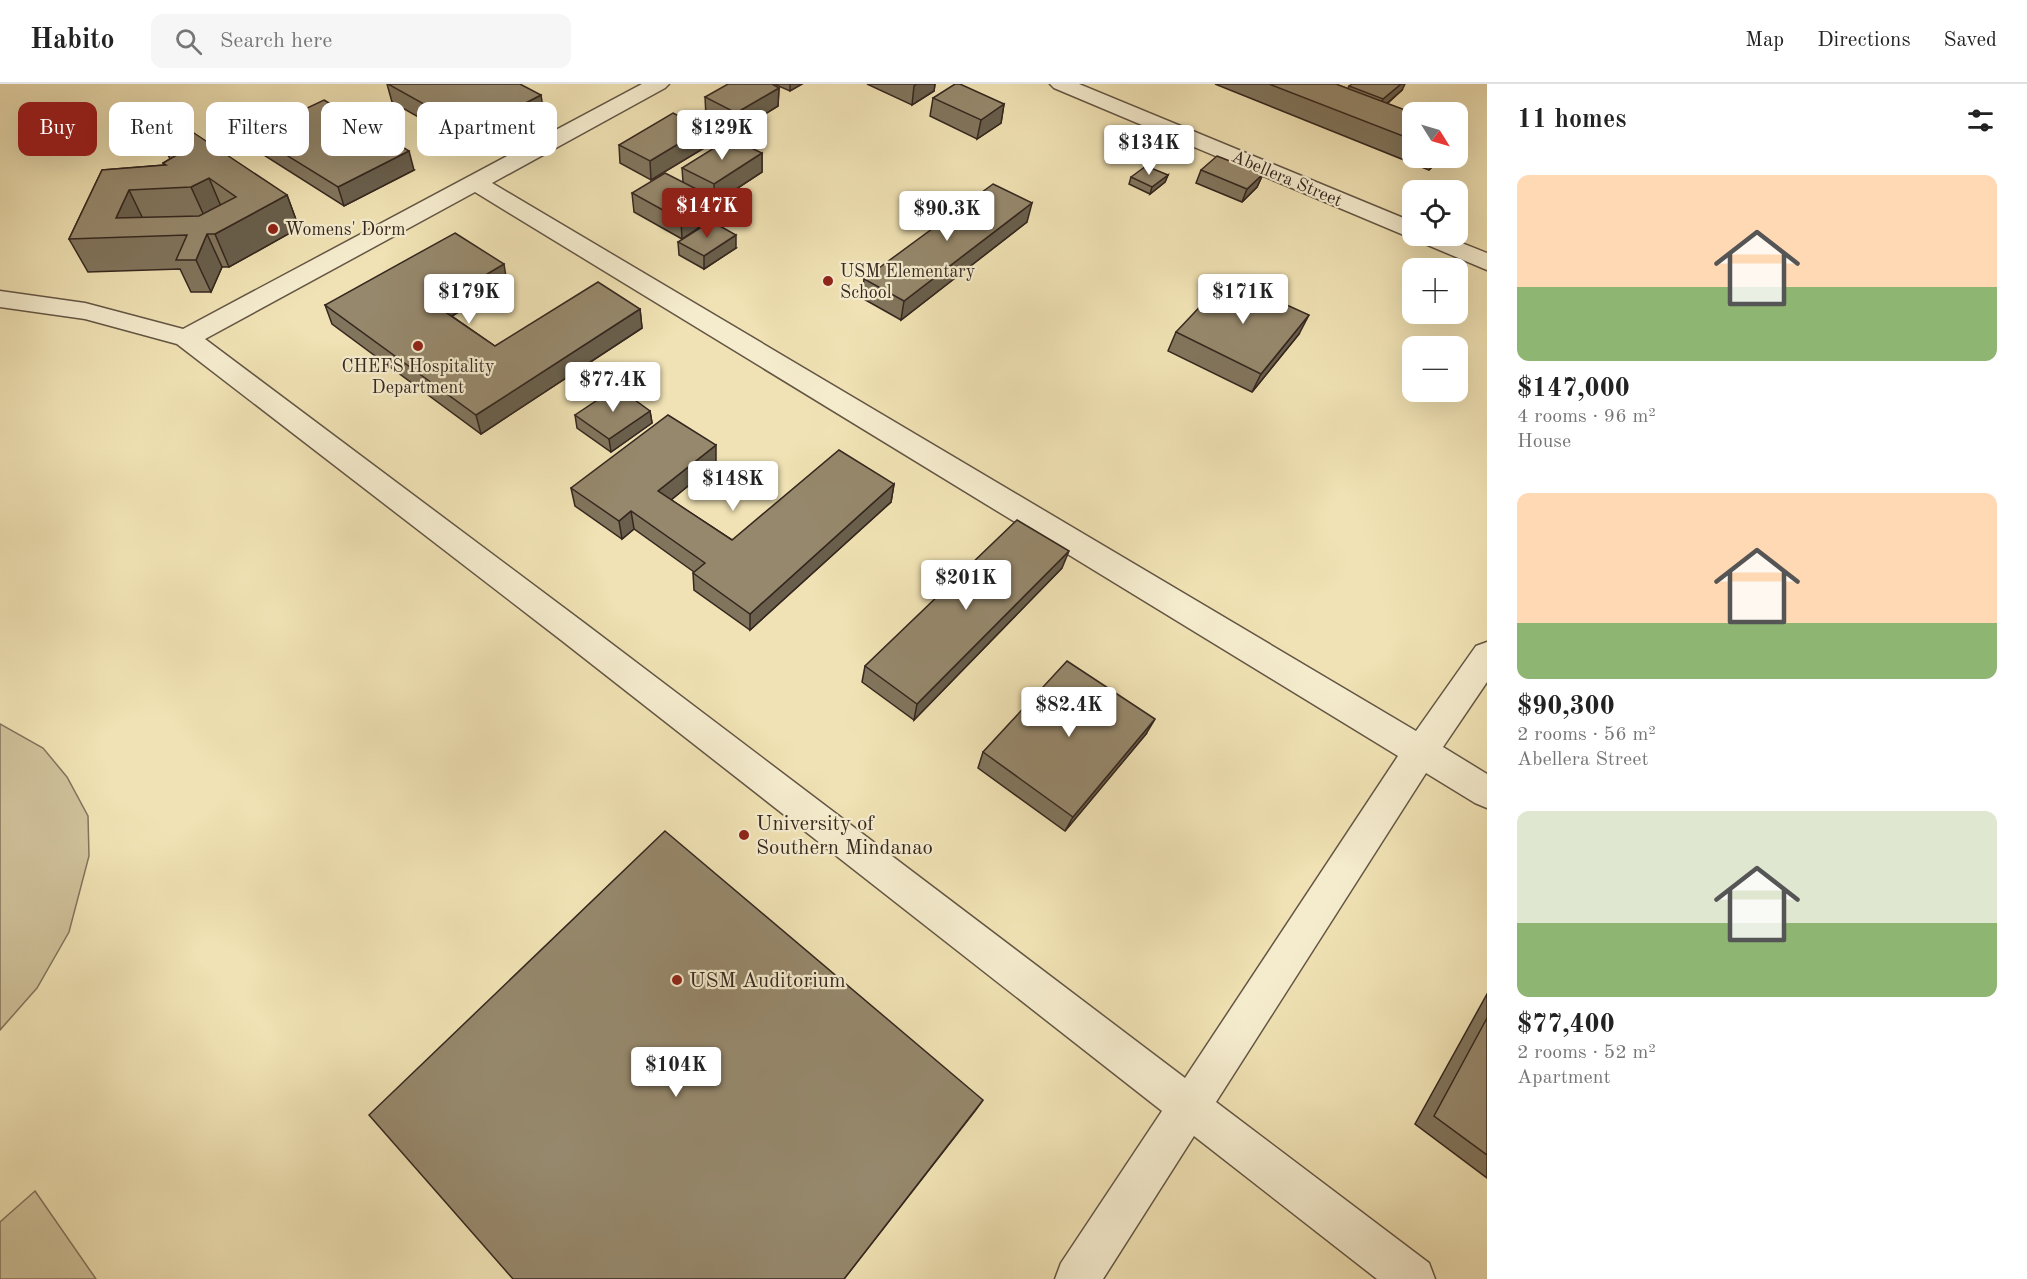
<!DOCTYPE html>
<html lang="en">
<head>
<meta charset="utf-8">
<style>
	body { margin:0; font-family:"Old Standard TT",serif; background:#f6f6f6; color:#222; height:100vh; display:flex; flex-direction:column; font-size:22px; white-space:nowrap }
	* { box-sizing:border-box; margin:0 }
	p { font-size:20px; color:#767676 }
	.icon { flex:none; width:33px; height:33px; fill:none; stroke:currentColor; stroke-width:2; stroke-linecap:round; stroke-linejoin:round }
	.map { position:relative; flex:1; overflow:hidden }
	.sheet { display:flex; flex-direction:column; background:#fff; width:540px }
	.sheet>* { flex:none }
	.guide { position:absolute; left:18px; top:18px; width:570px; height:54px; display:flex; gap:12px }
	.needle { width:39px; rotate:127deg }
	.fabs { position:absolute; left:1402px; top:18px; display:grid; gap:12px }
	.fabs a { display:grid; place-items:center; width:66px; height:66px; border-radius:12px; background:#fff; box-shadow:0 6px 24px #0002; font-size:30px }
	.price { position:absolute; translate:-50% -51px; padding:0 14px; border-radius:6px; background:#fff; color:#222; font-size:20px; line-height:39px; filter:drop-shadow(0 2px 3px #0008) }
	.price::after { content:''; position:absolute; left:50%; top:36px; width:18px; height:14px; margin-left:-9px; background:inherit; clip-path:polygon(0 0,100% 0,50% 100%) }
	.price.current { background:#8f2418; color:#fff }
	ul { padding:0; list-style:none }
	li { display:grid; align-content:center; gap:12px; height:318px; padding:0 30px }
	li span { display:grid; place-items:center; height:186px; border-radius:12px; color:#555 }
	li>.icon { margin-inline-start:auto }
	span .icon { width:108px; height:108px; fill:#fffc; stroke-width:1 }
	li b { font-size:26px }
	h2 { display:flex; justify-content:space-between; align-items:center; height:72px; padding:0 30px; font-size:26px }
	.chip { padding:0 21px; border-radius:12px; background:#fff; box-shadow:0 6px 24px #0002; font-size:21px; line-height:54px }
	.chip.current { background:#8f2418; color:#fff }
	header { display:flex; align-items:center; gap:36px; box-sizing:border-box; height:84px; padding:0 30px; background:#fff; border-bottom:2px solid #e0e0e0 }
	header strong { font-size:28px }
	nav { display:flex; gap:33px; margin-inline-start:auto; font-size:21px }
	.search { width:420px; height:54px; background:#f6f6f6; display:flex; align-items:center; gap:15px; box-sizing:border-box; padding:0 21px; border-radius:12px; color:#767676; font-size:22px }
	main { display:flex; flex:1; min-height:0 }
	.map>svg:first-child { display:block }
</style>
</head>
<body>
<header>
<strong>Habito</strong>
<div class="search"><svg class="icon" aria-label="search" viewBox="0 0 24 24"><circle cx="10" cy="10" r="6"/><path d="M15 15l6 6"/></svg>Search here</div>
<nav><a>Map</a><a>Directions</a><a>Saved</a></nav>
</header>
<main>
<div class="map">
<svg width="1487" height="1195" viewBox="0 0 1487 1195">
	<rect width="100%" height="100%" fill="#f0e2b4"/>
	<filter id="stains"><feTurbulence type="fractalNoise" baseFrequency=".00333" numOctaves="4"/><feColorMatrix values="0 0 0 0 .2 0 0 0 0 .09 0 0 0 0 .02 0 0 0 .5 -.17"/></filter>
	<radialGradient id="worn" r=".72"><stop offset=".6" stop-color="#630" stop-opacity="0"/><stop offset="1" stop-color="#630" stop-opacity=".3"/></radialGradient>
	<g fill="#d0c29b" stroke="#82745d" stroke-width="1.5">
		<polygon points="0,640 43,664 67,693 88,732 89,772 69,848 37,904 0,946"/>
		<polygon points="35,1107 96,1195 0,1195 0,1138"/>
	</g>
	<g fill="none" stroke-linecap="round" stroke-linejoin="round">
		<g stroke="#645644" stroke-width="3">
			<g id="minor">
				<path d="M 642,0 L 669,0 L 665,4 L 492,99 L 1416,647 L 1476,562 L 1487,558 L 1487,598 L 1443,663 L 1487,690 L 1487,724 L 1475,719 L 1426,689 L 1216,1018 L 1429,1179 L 1435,1195 L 1377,1195 L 1194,1052 L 1103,1195 L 1055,1195 L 1061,1179 L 1162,1027 L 561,556 L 177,260 L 85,235 L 0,223 L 0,207 L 85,219 L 183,245 ZM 475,108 L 1398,672 L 1185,994 L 583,538 L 205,255 Z"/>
				<polygon points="1050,0 1079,0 1413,138 1413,152 1444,152 1487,169 1487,186 1054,4"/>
			</g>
		</g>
		<use href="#minor" fill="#f5ecce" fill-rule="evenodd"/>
	</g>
	<g fill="#81755d" stroke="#35271f" stroke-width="1.5">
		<polygon points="387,0 544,30 476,66 392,18"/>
		<polygon points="774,0 802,0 790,7"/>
		<polygon points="867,0 935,0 934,7 912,21"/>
		<polygon points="1215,0 1336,0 1348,5 1349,2 1402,6 1387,20 1413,29 1413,74 1441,74 1429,86"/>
		<polygon points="779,4 778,22 736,48 706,32 705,13"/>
		<polygon points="933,14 1004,20 1001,39 977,55 930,32"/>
		<polygon points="703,45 704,64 651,96 620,79 619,61"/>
		<polygon points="252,50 414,86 344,122 259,68"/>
		<polygon points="164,63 287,111 299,144 229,183 222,183 211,208 191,208 180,185 88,188 69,155 102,86 164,81 163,79 170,75"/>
		<polygon points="762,69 762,88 715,119 714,119 714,133 682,155 634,128 632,109 683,98 682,84"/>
		<polygon points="1201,86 1263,90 1257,103 1242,118 1196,99"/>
		<polygon points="1168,91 1165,98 1150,110 1129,100 1131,93"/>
		<polygon points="1027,138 901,236 862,214 864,195"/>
		<polygon points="678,158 736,164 704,185 679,171"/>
		<polygon points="507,199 452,232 495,262 640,225 642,244 481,350 332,240 325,221"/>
		<polygon points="1176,248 1299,250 1252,308 1168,267"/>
		<polygon points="650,327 652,339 611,368 577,344 575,331"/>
		<polygon points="716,379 671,416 732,456 894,400 891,418 750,546 694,506 693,489 694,488 634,445 622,455 575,422 571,404"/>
		<polygon points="1062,484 914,636 862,598 865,582"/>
		<polygon points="1146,650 1065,747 978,684 983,668"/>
		<polygon points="1487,910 1487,1094 1415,1040"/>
	</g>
	<g fill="#695f4c" stroke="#35271f" stroke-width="1.5">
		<polygon points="790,0 802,0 790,7"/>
		<polygon points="917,0 935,0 934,7 912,21 914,2"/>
		<polygon points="1401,0 1405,0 1402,6 1377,28 1383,15"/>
		<polygon points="779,4 778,22 736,48 736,29"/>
		<polygon points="541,11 544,30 476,66 472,47"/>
		<polygon points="1004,20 1001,39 977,55 981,36"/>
		<polygon points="703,45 704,64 651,96 650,77"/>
		<polygon points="409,67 414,86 344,122 338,103"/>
		<polygon points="762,69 762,88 715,119 714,100"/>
		<polygon points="1435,74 1441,74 1429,86"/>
		<polygon points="1263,90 1257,103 1242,118 1247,105"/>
		<polygon points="1168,91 1165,98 1150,110 1152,103"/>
		<polygon points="209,94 223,127 206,136 191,103"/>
		<polygon points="129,106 145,139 116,134"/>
		<polygon points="287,111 299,144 229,183 215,150"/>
		<polygon points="714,114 714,133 682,155 681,136"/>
		<polygon points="1032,119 1027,138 901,236 904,217"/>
		<polygon points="207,150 222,183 211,208 196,176"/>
		<polygon points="736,151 736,164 704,185 704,172"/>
		<polygon points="504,180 507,199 440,239 435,221"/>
		<polygon points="640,225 642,244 481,350 476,331"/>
		<polygon points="1309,231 1299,250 1252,308 1261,290"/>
		<polygon points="650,327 652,339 611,368 609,355"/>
		<polygon points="716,361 716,379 660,425 658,407"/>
		<polygon points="894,400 891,418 750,546 750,530"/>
		<polygon points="631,427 634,445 622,455 619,437"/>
		<polygon points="1069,467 1062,484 914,636 917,620"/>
		<polygon points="1155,635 1146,650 1065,747 1073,733"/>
		<polygon points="983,1016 975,1027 844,1195"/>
	</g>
	<g fill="#96886c" stroke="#35271f" stroke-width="1.5" fill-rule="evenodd">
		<polygon points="388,0 520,0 541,11 472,47"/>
		<polygon points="728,0 772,0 779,4 736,29 705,13"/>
		<polygon points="955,0 960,0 1004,20 981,36 933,14"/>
		<polygon points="1269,0 1336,0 1413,29 1413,56"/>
		<polygon points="1352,0 1401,0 1383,15 1349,2"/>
		<polygon points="324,16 409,67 338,103 252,50"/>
		<polygon points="673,29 703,45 650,77 619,61"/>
		<path d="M 194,49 L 287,111 L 215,150 L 207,150 L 196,176 L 176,176 L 187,151 L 69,155 L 102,86 L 166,81 L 163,79 L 177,71 L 164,63 ZM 209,94 L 236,113 L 199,132 L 116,134 L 129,106 L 191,103 Z"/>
		<polygon points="730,54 762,69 714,100 682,84"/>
		<polygon points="1217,72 1263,90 1247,105 1201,86"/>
		<polygon points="1146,82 1168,91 1152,103 1131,93"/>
		<polygon points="665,89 714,114 681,136 632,109"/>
		<polygon points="993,100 1032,119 904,217 864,195"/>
		<polygon points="711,137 736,151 704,172 678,158"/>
		<polygon points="455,149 504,180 435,221 495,262 598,198 640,225 476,331 325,221"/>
		<polygon points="1227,194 1309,231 1261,290 1176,248"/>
		<polygon points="617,303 650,327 609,355 575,331"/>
		<polygon points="668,331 716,361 658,407 732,456 839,366 894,400 750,530 693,489 705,479 631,427 619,437 571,404"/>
		<polygon points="1017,436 1069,467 917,620 865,582"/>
		<polygon points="1067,577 1155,635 1073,733 983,668"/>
		<polygon points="665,747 983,1016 844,1195 513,1195 369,1031"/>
		<polygon points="1487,934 1487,1071 1434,1032"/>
	</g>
	<g fill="#8f2418" stroke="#f5ecce" stroke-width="2">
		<circle cx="273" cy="145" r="6"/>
		<circle cx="828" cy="197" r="6"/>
		<circle cx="418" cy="262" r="6"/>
		<circle cx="744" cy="751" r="6"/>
		<circle cx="677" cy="896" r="6"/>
	</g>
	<g text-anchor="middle" stroke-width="4.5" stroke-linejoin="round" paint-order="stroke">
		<g font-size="18" fill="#35271f" stroke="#f5ecce">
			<text transform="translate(1287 94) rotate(23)" y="6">Abellera Street</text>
		</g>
		<g font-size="18" fill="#35271f" stroke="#f5ecce" text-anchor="start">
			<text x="285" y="151">Womens' Dorm</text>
			<text x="840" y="193">USM Elementary<tspan x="840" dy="21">School</tspan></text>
			<text x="418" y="288" text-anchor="middle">CHEFS Hospitality<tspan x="418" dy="21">Department</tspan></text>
		</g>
		<g font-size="21" fill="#35271f" stroke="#f5ecce" text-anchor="start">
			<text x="756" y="746">University of<tspan x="756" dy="24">Southern Mindanao</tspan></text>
			<text x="689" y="903">USM Auditorium</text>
		</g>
	</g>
	<rect width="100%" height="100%" filter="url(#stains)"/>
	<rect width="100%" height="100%" fill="url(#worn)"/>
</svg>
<div class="fabs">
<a><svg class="needle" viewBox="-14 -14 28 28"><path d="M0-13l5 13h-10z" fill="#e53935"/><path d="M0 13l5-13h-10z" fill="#767676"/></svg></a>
<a><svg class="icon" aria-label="locate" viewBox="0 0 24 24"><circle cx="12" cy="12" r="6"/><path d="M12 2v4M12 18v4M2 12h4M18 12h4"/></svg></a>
<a>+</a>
<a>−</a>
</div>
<b class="price" style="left:722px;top:77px">$129K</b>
<b class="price" style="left:1149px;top:92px">$134K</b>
<b class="price current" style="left:707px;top:155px">$147K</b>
<b class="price" style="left:947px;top:158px">$90.3K</b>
<b class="price" style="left:469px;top:241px">$179K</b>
<b class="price" style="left:1243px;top:241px">$171K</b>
<b class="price" style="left:613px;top:329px">$77.4K</b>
<b class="price" style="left:733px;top:428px">$148K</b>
<b class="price" style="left:966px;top:527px">$201K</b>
<b class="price" style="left:1069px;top:654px">$82.4K</b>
<b class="price" style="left:676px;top:1014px">$104K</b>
<div class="guide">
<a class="chip current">Buy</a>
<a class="chip">Rent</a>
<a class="chip">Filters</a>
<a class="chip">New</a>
<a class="chip">Apartment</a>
</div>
</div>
<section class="sheet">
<h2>11 homes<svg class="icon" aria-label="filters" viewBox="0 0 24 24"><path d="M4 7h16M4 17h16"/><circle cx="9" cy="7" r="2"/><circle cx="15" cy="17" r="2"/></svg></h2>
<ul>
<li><span style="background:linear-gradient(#ffd9b3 60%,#8fb573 0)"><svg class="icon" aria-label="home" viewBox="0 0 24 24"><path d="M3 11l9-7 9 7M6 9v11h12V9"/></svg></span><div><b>$147,000</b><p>4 rooms · 96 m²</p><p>House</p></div></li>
<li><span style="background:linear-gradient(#ffd9b3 70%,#8fb573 0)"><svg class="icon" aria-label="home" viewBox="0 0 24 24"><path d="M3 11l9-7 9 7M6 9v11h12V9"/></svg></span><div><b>$90,300</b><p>2 rooms · 56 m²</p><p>Abellera Street</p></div></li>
<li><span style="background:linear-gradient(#dfe7d0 60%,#8fb573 0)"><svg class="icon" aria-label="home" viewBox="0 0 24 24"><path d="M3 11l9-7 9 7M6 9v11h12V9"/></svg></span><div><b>$77,400</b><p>2 rooms · 52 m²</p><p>Apartment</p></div></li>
</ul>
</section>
</main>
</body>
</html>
